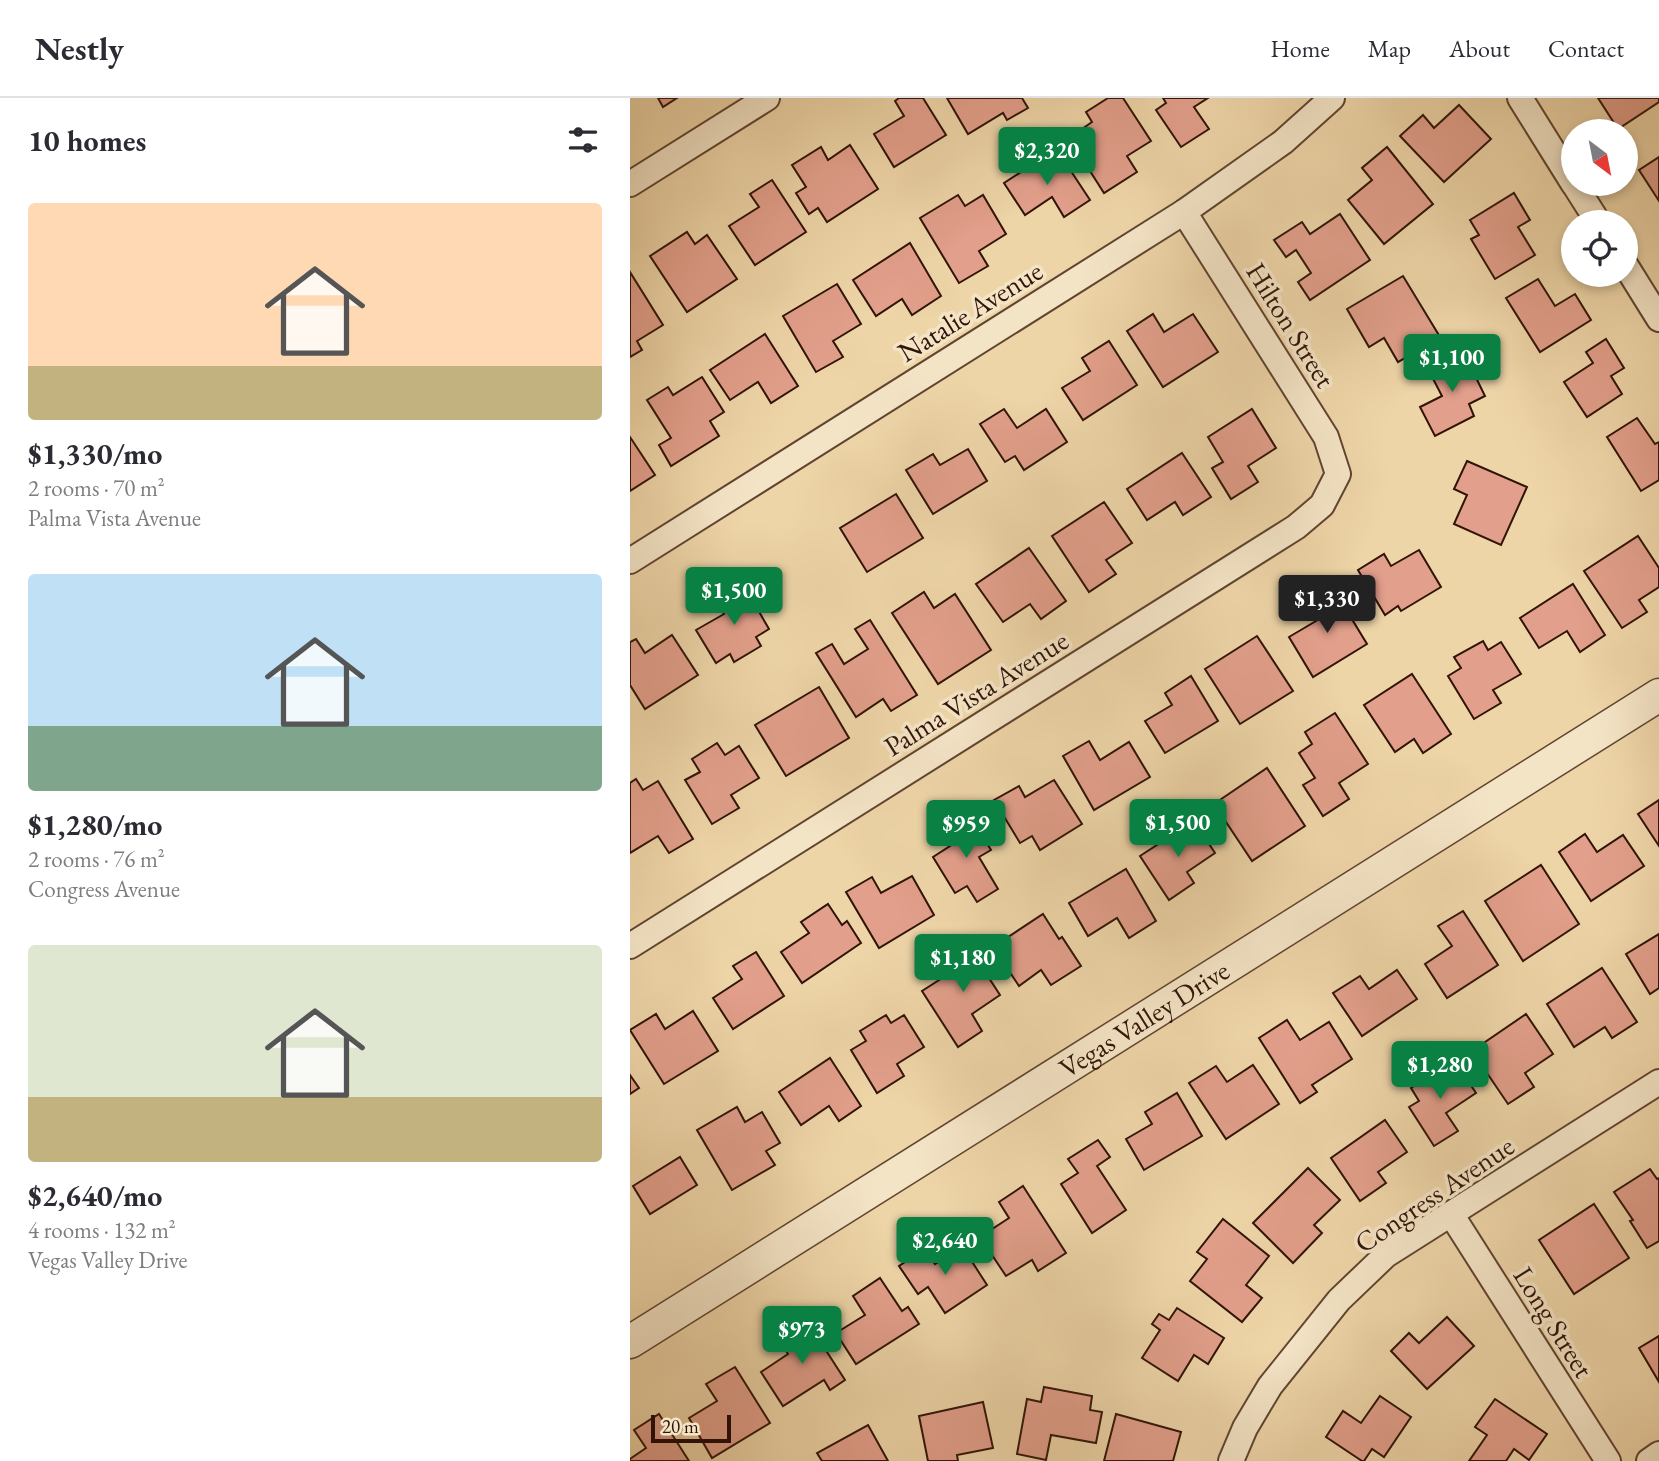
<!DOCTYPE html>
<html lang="en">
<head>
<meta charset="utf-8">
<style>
	body { margin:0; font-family:"EB Garamond",serif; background:#f2f2f3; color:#2b2b33; height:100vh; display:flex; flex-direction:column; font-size:26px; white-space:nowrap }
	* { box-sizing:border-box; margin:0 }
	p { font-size:23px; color:#7c7c81 }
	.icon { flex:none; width:38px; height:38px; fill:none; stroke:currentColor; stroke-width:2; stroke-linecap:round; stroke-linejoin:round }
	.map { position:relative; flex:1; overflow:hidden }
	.details { display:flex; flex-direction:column; background:#fff; width:630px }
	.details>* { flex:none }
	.needle { width:46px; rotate:148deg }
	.controls { position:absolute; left:931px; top:21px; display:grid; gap:14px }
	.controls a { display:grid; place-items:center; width:77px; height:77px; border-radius:50%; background:#fff; box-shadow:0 4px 10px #0003; font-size:35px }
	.scale { position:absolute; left:21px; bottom:18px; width:80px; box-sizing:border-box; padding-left:7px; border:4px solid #301408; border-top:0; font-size:19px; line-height:24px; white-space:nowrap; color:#301408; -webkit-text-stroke:5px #f4e4c6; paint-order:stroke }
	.price { position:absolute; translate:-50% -60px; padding:0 16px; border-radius:7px; background:#0b8043; color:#fff; font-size:23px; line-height:46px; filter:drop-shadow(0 2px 4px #0008) }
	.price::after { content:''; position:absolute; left:50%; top:42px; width:21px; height:16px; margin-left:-10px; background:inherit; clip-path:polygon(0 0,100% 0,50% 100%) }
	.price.on { background:#222; color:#fff }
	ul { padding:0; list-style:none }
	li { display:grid; align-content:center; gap:14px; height:371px; padding:0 28px }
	li span { display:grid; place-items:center; height:217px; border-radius:7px; color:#555 }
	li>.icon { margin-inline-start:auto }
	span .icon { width:126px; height:126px; fill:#fffc; stroke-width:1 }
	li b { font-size:30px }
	h2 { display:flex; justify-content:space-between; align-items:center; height:84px; padding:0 28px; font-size:30px }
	header { display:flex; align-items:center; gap:42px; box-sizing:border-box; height:98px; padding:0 35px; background:#fff; border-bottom:2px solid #e1e1e2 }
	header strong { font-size:33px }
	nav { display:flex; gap:38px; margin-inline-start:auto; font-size:24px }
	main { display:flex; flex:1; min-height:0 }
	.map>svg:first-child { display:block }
</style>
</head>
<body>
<header>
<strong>Nestly</strong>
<nav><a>Home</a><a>Map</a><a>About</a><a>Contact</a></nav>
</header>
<main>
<section class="details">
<h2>10 homes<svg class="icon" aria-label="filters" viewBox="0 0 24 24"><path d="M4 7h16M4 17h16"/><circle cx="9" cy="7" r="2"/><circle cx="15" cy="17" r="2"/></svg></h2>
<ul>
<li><span style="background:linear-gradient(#ffd9b3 75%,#c2b280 0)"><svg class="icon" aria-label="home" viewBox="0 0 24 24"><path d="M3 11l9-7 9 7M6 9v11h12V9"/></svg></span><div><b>$1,330/mo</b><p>2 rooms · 70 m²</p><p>Palma Vista Avenue</p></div></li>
<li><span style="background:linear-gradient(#bfe0f5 70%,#7fa58c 0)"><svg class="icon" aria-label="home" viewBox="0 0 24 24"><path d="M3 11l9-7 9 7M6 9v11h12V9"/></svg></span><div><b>$1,280/mo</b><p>2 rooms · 76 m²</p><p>Congress Avenue</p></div></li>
<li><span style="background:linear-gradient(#dfe7d0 70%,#c2b280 0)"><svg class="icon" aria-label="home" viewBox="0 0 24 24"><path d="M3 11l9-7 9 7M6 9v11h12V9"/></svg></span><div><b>$2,640/mo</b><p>4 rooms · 132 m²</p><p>Vegas Valley Drive</p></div></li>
</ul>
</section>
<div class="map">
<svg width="1029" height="1363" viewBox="0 0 1029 1363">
	<rect width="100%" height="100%" fill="#eed5a8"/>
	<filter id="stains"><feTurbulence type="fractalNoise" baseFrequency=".00286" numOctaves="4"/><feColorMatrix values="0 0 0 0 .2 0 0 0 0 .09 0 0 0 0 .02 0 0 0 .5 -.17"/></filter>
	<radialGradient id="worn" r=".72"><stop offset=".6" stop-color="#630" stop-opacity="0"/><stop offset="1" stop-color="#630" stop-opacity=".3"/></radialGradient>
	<g fill="#e29f8b" stroke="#301408" stroke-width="2">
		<polygon points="28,0 47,0 33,9"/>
		<polygon points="269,0 293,0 316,37 264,69 244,36 274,18 265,3"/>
		<polygon points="317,0 392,0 398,10 377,22 373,15 338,36"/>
		<polygon points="478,0 493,0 521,43 497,58 507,74 474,95 439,40 462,24 456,14"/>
		<polygon points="533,0 578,0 564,9 579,31 551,49 526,12 536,5"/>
		<polygon points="968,0 1029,0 1029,4 988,31"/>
		<polygon points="829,7 861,41 814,84 770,38 793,17 804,30"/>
		<polygon points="220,47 248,91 197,124 188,110 179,116 166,95 176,89 162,67 191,49 198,62"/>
		<polygon points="757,49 803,106 754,146 718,102 742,82 732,70"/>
		<polygon points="417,57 425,70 435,64 460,102 434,119 422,99 395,117 374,85"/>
		<polygon points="1029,59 1029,103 1009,72"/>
		<polygon points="142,82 176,134 125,167 99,128 129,109 120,96"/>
		<polygon points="884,95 900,122 888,129 905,157 865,181 841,141 849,137 840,122"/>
		<polygon points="328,97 335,108 353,97 376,136 349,153 358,168 329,185 290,120"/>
		<polygon points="710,116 740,162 680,202 668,184 681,175 666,152 656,159 644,142 672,124 680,136"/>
		<polygon points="57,134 65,146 77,137 107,181 57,214 20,158"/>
		<polygon points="280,145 311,198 282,217 272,201 246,218 223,182"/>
		<polygon points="0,174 33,227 7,243 12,252 0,259"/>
		<polygon points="773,178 810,239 768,264 754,240 739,249 717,211"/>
		<polygon points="908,181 925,208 945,196 961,222 910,254 876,200"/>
		<polygon points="207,186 231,226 203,243 213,259 186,274 153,218"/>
		<polygon points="523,216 534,234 563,216 588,254 533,289 497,233"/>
		<polygon points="135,236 168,288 141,305 128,284 100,302 80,272"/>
		<polygon points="976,241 994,270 981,278 992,296 957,319 934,284 963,265 956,254"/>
		<polygon points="479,243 507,287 453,322 432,290 460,273 452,260"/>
		<polygon points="833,253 855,298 839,306 844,318 805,338 790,309 812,298 798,271"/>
		<polygon points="72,279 94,314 80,323 89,338 41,368 29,347 41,340 17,302 38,289 43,297"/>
		<polygon points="374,311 387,330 416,311 437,344 394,372 385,358 375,364 350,326"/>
		<polygon points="622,311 646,350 618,368 628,384 601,401 582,370 593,364 578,339"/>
		<polygon points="1007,320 1025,346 1029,344 1029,382 1011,393 977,339"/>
		<polygon points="0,339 25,377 0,393"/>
		<polygon points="338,351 357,383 303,416 276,372 303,356 310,367"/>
		<polygon points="552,355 581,399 553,417 545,404 517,422 497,391"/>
		<polygon points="837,363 897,389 871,447 824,426 837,397 824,391"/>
		<polygon points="266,396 293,440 237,474 210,430"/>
		<polygon points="474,404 502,445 476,462 486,476 459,494 422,438"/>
		<polygon points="1008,438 1029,470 1029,489 1009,502 1017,514 992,530 954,473"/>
		<polygon points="399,450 436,503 411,521 400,506 373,524 346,486"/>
		<polygon points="789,452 811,489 771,513 768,508 755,517 728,472 754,456 761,468"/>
		<polygon points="113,486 139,531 126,539 131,548 104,564 100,556 86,565 66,532 94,516 86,503"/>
		<polygon points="943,486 975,537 950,554 937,533 909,550 890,520"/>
		<polygon points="703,490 737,546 683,579 659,539 686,523 677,506"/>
		<polygon points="294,494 304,510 325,496 361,552 308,586 262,515"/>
		<polygon points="240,522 287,597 261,613 253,601 226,619 186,555 202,546 214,566 238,551 225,531"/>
		<polygon points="42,537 68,577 15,611 0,587 0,544 6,541 15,555"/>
		<polygon points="627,538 663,593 610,626 575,571"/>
		<polygon points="853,543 858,552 871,544 891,576 863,592 871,605 844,621 818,578 831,570 824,559"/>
		<polygon points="782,576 821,636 793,655 784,641 765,654 734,607"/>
		<polygon points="561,578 588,623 535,655 515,623 542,607 535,595"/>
		<polygon points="189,589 219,640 156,678 125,627"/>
		<polygon points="705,615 738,666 709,685 719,701 693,718 673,687 685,680 669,655 682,646 675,634"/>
		<polygon points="459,643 470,662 499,644 520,679 464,712 433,658"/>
		<polygon points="87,645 95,657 109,648 129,680 101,697 109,710 82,726 55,682 70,674 62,661"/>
		<polygon points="637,670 675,728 622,763 584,706"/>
		<polygon points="6,681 13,692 28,683 63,741 39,755 28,738 0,755 0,685"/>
		<polygon points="424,682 452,726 410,752 402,738 390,745 364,702 389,688 395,699"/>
		<polygon points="1029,702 1029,748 1008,716"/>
		<polygon points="340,718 361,752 349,759 368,791 347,804 337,788 325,795 303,759 320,748 312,736"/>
		<polygon points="564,723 585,755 557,774 564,785 539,802 510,758"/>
		<polygon points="955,736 967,754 993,737 1014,768 961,803 929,754"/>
		<polygon points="911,767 949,826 893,863 855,803"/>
		<polygon points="496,771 526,823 499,840 487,820 458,838 439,805"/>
		<polygon points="282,778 304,817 249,850 216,794 242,779 251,795"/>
		<polygon points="198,806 212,827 217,823 231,845 172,885 151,854 179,835 171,824"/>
		<polygon points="833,813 868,867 817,900 795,866 822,848 808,828"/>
		<polygon points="413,816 429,841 432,839 451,868 421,887 411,872 389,888 363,849"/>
		<polygon points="1029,836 1029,890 1020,896 996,856"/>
		<polygon points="343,841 366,876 359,880 370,897 342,916 352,933 328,949 292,893 334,866 325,852"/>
		<polygon points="126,854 154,898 103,931 83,900 112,881 103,868"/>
		<polygon points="972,870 1007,924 982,940 975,929 944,949 917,906"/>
		<polygon points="767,872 787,901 732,938 703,895 730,878 739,891"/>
		<polygon points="63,913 88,953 34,986 0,932 26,916 35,931"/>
		<polygon points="896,916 923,956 895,975 904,989 878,1006 842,953"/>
		<polygon points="256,917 261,925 274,917 294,949 267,966 274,978 247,995 221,952 236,943 230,933"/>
		<polygon points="657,922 670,942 699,924 722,961 682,987 687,994 670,1005 629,940"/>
		<polygon points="200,960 231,1008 209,1023 199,1008 171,1027 149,994"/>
		<polygon points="824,962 846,995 816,1015 828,1033 804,1048 779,1009 789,1003 781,990"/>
		<polygon points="623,967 649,1006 596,1041 559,985 586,968 597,984"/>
		<polygon points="0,977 9,990 0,996"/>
		<polygon points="547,995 572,1038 514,1072 496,1041 522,1026 515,1014"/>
		<polygon points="107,1009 115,1024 132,1014 150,1045 136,1053 145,1067 102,1092 67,1032"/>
		<polygon points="755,1022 777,1054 748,1074 756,1085 730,1103 701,1060"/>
		<polygon points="468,1042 480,1059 467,1068 496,1112 462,1135 431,1086 448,1075 438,1061"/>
		<polygon points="50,1059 67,1087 20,1116 3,1088"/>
		<polygon points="678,1070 710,1102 684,1127 692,1135 663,1165 623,1125"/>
		<polygon points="1020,1071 1027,1081 1029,1080 1029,1143 1017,1150 1000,1123 1003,1122 984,1094"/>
		<polygon points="393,1088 436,1155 408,1173 402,1162 376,1178 350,1139 379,1120 369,1104"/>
		<polygon points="964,1106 999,1160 944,1196 909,1142"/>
		<polygon points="593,1121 639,1158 616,1187 632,1200 612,1224 560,1183 577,1161 567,1154"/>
		<polygon points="332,1148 357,1187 315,1215 298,1189 288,1196 269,1168 295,1151 305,1166"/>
		<polygon points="250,1180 272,1213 278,1209 289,1226 226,1266 206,1235 235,1217 223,1198"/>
		<polygon points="547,1210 594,1240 578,1266 564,1257 548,1283 512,1260 530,1232 522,1226 529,1216 539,1222"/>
		<polygon points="817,1219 844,1248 797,1291 761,1253 779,1235 789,1245"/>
		<polygon points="177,1223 215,1282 200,1292 194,1282 153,1308 131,1274 158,1256 149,1241"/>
		<polygon points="1029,1238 1029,1284 1009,1250"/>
		<polygon points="105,1269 140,1325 82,1360 59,1320 87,1303 76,1286"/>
		<polygon points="414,1289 462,1298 460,1312 472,1314 466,1345 421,1337 416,1362 387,1356 397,1301 411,1304"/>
		<polygon points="750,1298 781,1319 754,1359 742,1351 734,1363 732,1363 696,1339 713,1313 731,1325"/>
		<polygon points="865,1301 917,1336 899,1362 884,1351 876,1363 839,1363 857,1337 845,1329"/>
		<polygon points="353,1304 363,1350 327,1357 328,1363 298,1363 289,1318"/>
		<polygon points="29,1316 59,1363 0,1363 0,1361 16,1350 4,1332"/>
		<polygon points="486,1316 551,1334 543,1363 474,1363"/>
		<polygon points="238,1327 258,1363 192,1363 187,1355"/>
	</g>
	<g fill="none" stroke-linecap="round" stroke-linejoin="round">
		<g stroke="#604430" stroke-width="28">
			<g id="minor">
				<polyline points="890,0 943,85"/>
				<polyline points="0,86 137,0"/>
				<polyline points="944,86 968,124"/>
				<polyline points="996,168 1029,221"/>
				<polyline points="0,463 554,114 653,44 702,0"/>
				<polyline points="0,848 666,429 692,407 708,376 696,339 554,114"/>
				<polyline points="821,1116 978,1363"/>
				<polyline points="601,1363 615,1330 640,1288 709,1202 756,1157 1029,984"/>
				<polyline points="1019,1363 1029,1356"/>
			</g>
		</g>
		<g stroke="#604430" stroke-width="35">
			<g id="tertiary">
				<path id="s1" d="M 0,1244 L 1029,597"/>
			</g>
		</g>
		<use href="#minor" stroke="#f4e4c6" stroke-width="24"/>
		<use href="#tertiary" stroke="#f4e4c6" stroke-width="32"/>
	</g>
	<g text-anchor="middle" stroke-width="7" stroke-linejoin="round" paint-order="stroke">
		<g font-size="28" fill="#301408" stroke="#f4e4c6">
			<text transform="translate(340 213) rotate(-32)" y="10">Natalie Avenue</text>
			<text transform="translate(661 227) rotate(58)" y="10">Hilton Street</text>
			<text transform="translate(346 595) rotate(-32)" y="10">Palma Vista Avenue</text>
			<text dy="10" stroke="none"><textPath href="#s1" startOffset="607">Vegas Valley Drive</textPath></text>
			<text transform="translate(804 1096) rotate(-34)" y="10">Congress Avenue</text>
			<text transform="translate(924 1224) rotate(58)" y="10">Long Street</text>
		</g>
	</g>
	<rect width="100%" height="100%" filter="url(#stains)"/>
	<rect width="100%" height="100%" fill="url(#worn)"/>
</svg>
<div class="controls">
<a><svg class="needle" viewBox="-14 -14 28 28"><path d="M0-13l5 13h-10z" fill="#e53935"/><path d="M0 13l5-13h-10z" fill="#7c7c81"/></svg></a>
<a><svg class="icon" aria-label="locate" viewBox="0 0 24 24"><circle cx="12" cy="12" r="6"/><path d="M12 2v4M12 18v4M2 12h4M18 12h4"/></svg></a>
</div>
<div class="scale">20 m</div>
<b class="price" style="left:417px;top:89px">$2,320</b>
<b class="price" style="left:822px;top:296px">$1,100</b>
<b class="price" style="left:104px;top:529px">$1,500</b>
<b class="price on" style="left:697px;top:537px">$1,330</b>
<b class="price" style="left:548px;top:761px">$1,500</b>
<b class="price" style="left:336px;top:762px">$959</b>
<b class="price" style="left:333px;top:896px">$1,180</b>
<b class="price" style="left:810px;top:1003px">$1,280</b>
<b class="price" style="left:315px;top:1179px">$2,640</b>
<b class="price" style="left:172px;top:1268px">$973</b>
</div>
</main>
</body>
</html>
